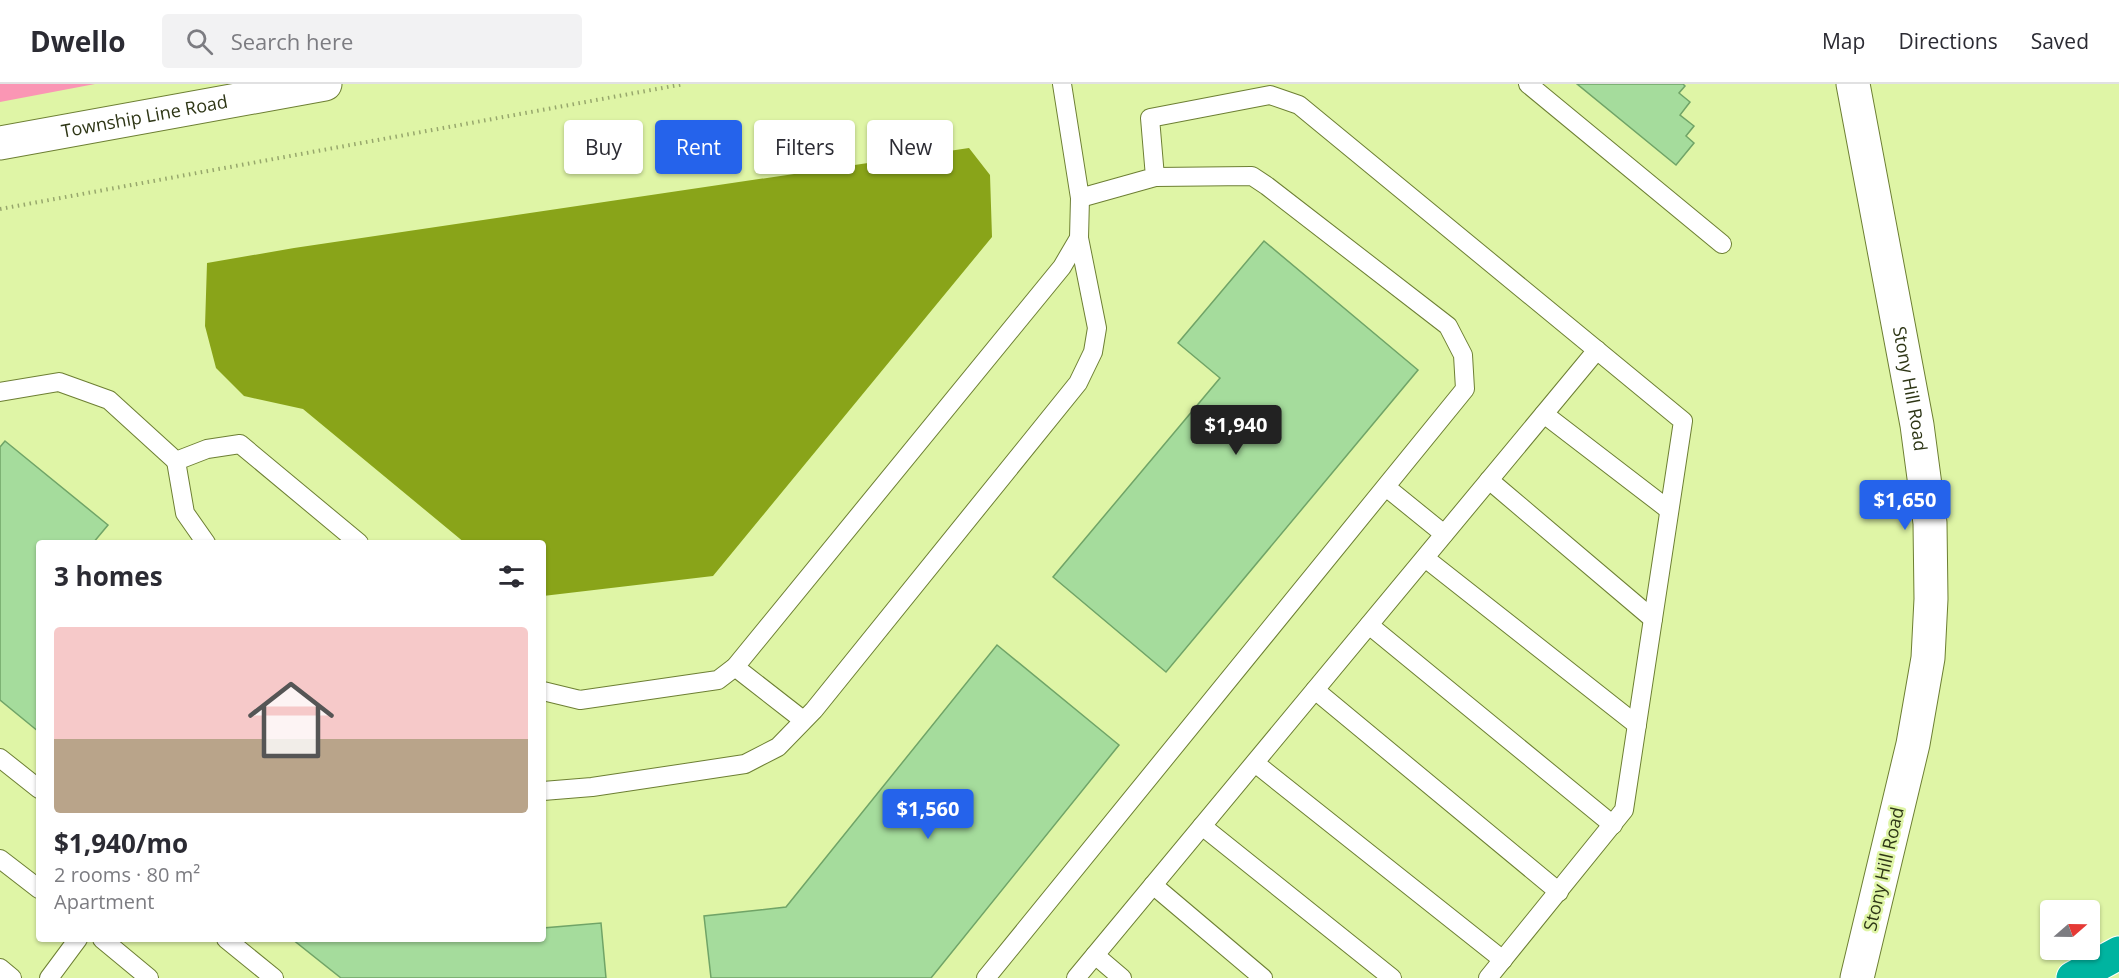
<!DOCTYPE html>
<html lang="en">
<head>
<meta charset="utf-8">
<style>
	body { margin:0; font-family:"Open Sans",sans-serif; background:#f2f2f3; color:#2b2b33; height:100vh; display:flex; flex-direction:column; font-size:22px; white-space:nowrap }
	* { box-sizing:border-box; margin:0 }
	p { font-size:20px; color:#7c7c81 }
	.icon { flex:none; width:33px; height:33px; fill:none; stroke:currentColor; stroke-width:2; stroke-linecap:round; stroke-linejoin:round }
	.map { position:relative; flex:1; overflow:hidden }
	.details { position:absolute; left:36px; top:456px; width:510px; height:402px; display:flex; flex-direction:column; background:#fff; border-radius:6px; box-shadow:0 2px 4px #0004 }
	.details>* { flex:none }
	.guide { position:absolute; left:564px; top:36px; width:570px; height:54px; display:flex; gap:12px }
	.needle { width:39px; rotate:70deg }
	.fabs { position:absolute; left:2040px; top:816px; display:grid; gap:12px }
	.fabs a { display:grid; place-items:center; width:60px; height:60px; border-radius:6px; background:#fff; box-shadow:0 2px 4px #0004; font-size:30px }
	.price { position:absolute; translate:-50% -51px; padding:0 14px; border-radius:6px; background:#2563eb; color:#fff; font-size:20px; line-height:39px; filter:drop-shadow(0 2px 3px #0008) }
	.price::after { content:''; position:absolute; left:50%; top:36px; width:18px; height:14px; margin-left:-9px; background:inherit; clip-path:polygon(0 0,100% 0,50% 100%) }
	.price.active { background:#222; color:#fff }
	ul { padding:0; list-style:none }
	li { display:grid; align-content:center; gap:12px; height:318px; padding:0 18px }
	li+li { border-top:2px solid #e1e1e2 }
	li span { display:grid; place-items:center; height:186px; border-radius:6px; color:#555 }
	li>.icon { margin-inline-start:auto }
	span .icon { width:108px; height:108px; fill:#fffc; stroke-width:1 }
	li b { font-size:26px }
	h2 { display:flex; justify-content:space-between; align-items:center; height:72px; padding:0 18px; font-size:26px }
	.pill { padding:0 21px; border-radius:6px; background:#fff; box-shadow:0 2px 4px #0004; font-size:21px; line-height:54px }
	.pill.active { background:#2563eb; color:#fff }
	header { display:flex; align-items:center; gap:36px; box-sizing:border-box; height:84px; padding:0 30px; background:#fff; border-bottom:2px solid #e1e1e2 }
	header strong { font-size:28px }
	nav { display:flex; gap:33px; margin-inline-start:auto; font-size:21px }
	.search { width:420px; height:54px; background:#f2f2f3; display:flex; align-items:center; gap:15px; box-sizing:border-box; padding:0 21px; border-radius:6px; color:#7c7c81; font-size:22px }
	.map>svg:first-child { display:block }
</style>
</head>
<body>
<header>
<strong>Dwello</strong>
<div class="search"><svg class="icon" aria-label="search" viewBox="0 0 24 24"><circle cx="10" cy="10" r="6"/><path d="M15 15l6 6"/></svg>Search here</div>
<nav><a>Map</a><a>Directions</a><a>Saved</a></nav>
</header>
<div class="map">
<svg width="2119" height="894" viewBox="0 0 2119 894">
	<rect width="100%" height="100%" fill="#dff5a6"/>
	<polygon fill="#fa96b4" points="0,0 95,0 0,18"/>
	<polygon fill="#89a419" points="969,64 990,91 992,153 713,492 543,512 543,459 465,459 303,325 244,312 216,284 205,242 207,179 294,164"/>
	<g fill="#a5dc9c" stroke="#70a467" stroke-width="1.5">
		<polygon points="1577,0 1683,0 1685,2 1679,9 1690,18 1680,31 1694,42 1686,52 1694,59 1676,81"/>
		<polygon points="1264,157 1418,286 1166,588 1053,493 1220,294 1178,259"/>
		<polygon points="5,357 108,441 93,459 39,459 39,648 0,616 0,363"/>
		<polygon points="997,561 1119,661 931,894 711,894 704,832 786,823"/>
		<polygon points="601,839 606,894 341,894 292,855 543,855 543,844"/>
	</g>
	<g fill="none" stroke-linecap="round" stroke-linejoin="round">
		<g stroke="#6d7f33" stroke-width="20">
			<g id="lane">
				<polyline points="1062,0 1080,114 1155,93 1150,34 1270,11 1299,21 1683,337 1624,726 1488,894"/>
				<polyline points="1528,0 1722,160"/>
				<polyline points="0,308 59,298 109,316 176,377 207,365 240,360 359,459"/>
				<polyline points="1544,330 1669,426"/>
				<polyline points="176,377 185,429 206,459"/>
				<polyline points="1489,396 1653,535"/>
				<polyline points="1386,403 1444,450"/>
				<polyline points="1425,474 1637,641"/>
				<polyline points="1369,541 1613,741"/>
				<polyline points="735,583 803,636"/>
				<polyline points="1315,606 1559,808"/>
				<polyline points="543,607 580,616 718,596 735,583 1062,183 1079,154 1080,114"/>
				<polyline points="0,674 39,705"/>
				<polyline points="1255,679 1503,876"/>
				<polyline points="543,707 592,703 745,680 778,663 814,626 1078,299 1093,268 1097,244 1079,154"/>
				<polyline points="1202,742 1392,894"/>
				<polyline points="0,775 39,805"/>
				<polyline points="1153,801 1263,894"/>
				<polyline points="102,855 149,894"/>
				<polyline points="226,855 274,894"/>
				<polyline points="1095,871 1122,894"/>
				<polyline points="0,884 12,894"/>
				<polyline points="49,894 78,855"/>
				<polyline points="986,894 1465,305 1463,271 1448,242 1267,102 1252,92 1155,93"/>
				<polyline points="1076,894 1597,266"/>
			</g>
		</g>
		<g stroke="#6d7f33" stroke-width="35">
			<g id="secondary">
				<path id="s1" d="M 1853,0 L 1917,341 L 1930,439 L 1931,515 L 1928,574 L 1913,660 L 1857,894"/>
				<path id="s2" d="M 0,59 L 325,0"/>
			</g>
		</g>
		<g stroke="#fff" stroke-width="35">
			<polyline id="highway" points="2073,894 2119,869"/>
		</g>
		<polyline stroke="#97a76c" stroke-width="4" stroke-dasharray="1.5 4.5" stroke-linecap="butt" points="0,125 684,0"/>
		<use href="#lane" stroke="#fff" stroke-width="18"/>
		<use href="#secondary" stroke="#fff" stroke-width="33"/>
		<use href="#highway" stroke="#00b4a0" stroke-width="33"/>
	</g>
	<g text-anchor="middle" stroke-width="5" stroke-linejoin="round" paint-order="stroke">
		<g font-size="18" fill="#2e3616" stroke="#dff5a6">
			<text dy="6" stroke="none"><textPath href="#s2" startOffset="147">Township Line Road</textPath></text>
			<text dy="6" stroke="none"><textPath href="#s1" startOffset="310">Stony Hill Road</textPath></text>
			<text transform="translate(1884 785) rotate(-77)" y="6">Stony Hill Road</text>
		</g>
	</g>
</svg>
<div class="fabs">
<a><svg class="needle" viewBox="-14 -14 28 28"><path d="M0-13l5 13h-10z" fill="#e53935"/><path d="M0 13l5-13h-10z" fill="#7c7c81"/></svg></a>
</div>
<b class="price active" style="left:1236px;top:372px">$1,940</b>
<b class="price" style="left:1905px;top:447px">$1,650</b>
<b class="price" style="left:928px;top:756px">$1,560</b>
<div class="guide">
<a class="pill">Buy</a>
<a class="pill active">Rent</a>
<a class="pill">Filters</a>
<a class="pill">New</a>
</div>
<section class="details">
<h2>3 homes<svg class="icon" aria-label="filters" viewBox="0 0 24 24"><path d="M4 7h16M4 17h16"/><circle cx="9" cy="7" r="2"/><circle cx="15" cy="17" r="2"/></svg></h2>
<ul>
<li><span style="background:linear-gradient(#f6c9c9 60%,#b9a48a 0)"><svg class="icon" aria-label="home" viewBox="0 0 24 24"><path d="M3 11l9-7 9 7M6 9v11h12V9"/></svg></span><div><b>$1,940/mo</b><p>2 rooms · 80 m²</p><p>Apartment</p></div></li>
</ul>
</section>
</div>
</body>
</html>
